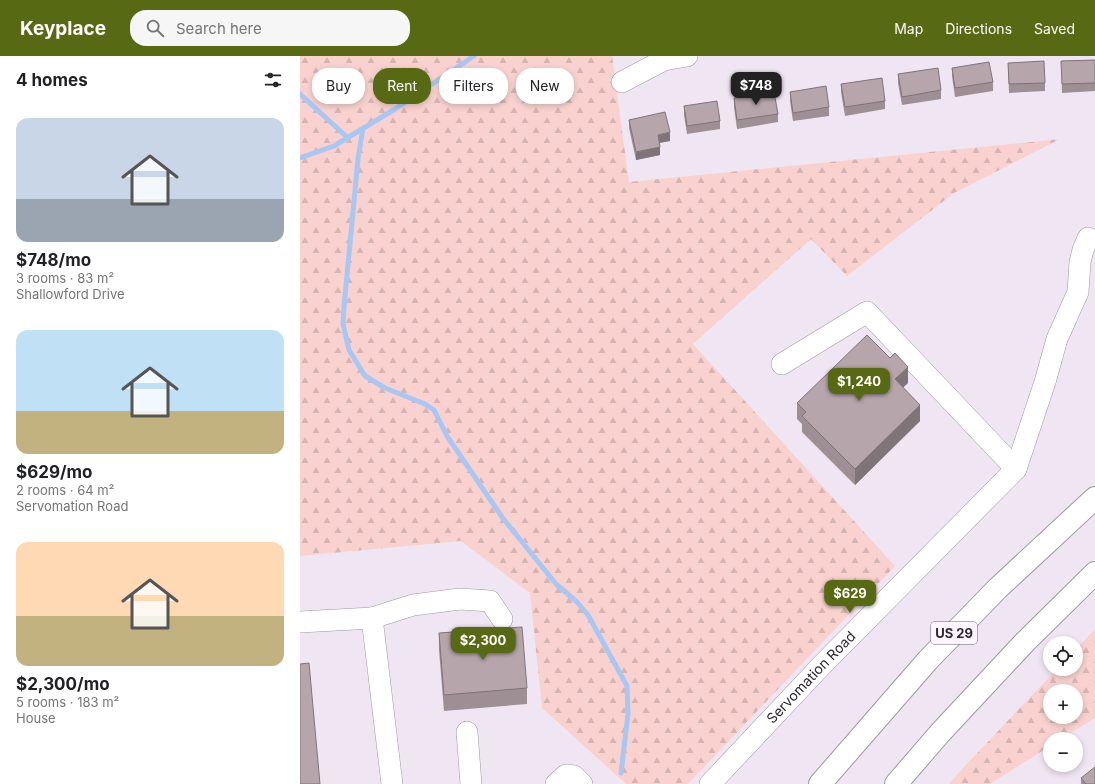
<!DOCTYPE html>
<html lang="en">
<head>
<meta charset="utf-8">
<style>
	body { margin:0; font-family:Inter,sans-serif; background:#f6f6f6; color:#202124; height:100vh; display:flex; flex-direction:column; font-size:15px; white-space:nowrap }
	* { box-sizing:border-box; margin:0 }
	p { font-size:13px; color:#757577 }
	.icon { flex:none; width:22px; height:22px; fill:none; stroke:currentColor; stroke-width:2; stroke-linecap:round; stroke-linejoin:round }
	.map { position:relative; flex:1; overflow:hidden }
	.details { display:flex; flex-direction:column; background:#fff; width:300px }
	.details>* { flex:none }
	.top-card { position:absolute; left:12px; top:12px; width:380px; height:36px; display:flex; gap:8px }
	.fabs { position:absolute; left:743px; top:580px; display:grid; gap:8px }
	.fabs a { display:grid; place-items:center; width:40px; height:40px; border-radius:50%; background:#fff; box-shadow:0 2px 6px #0003; font-size:20px }
	.price { position:absolute; translate:-50% -34px; padding:0 9px; border-radius:8px; background:#586913; color:#fff; font-size:13px; line-height:26px; filter:drop-shadow(0 1px 2px #0008) }
	.price::after { content:''; position:absolute; left:50%; top:24px; width:12px; height:9px; margin-left:-6px; background:inherit; clip-path:polygon(0 0,100% 0,50% 100%) }
	.price.selected { background:#222; color:#fff }
	ul { padding:0; list-style:none }
	li { display:grid; align-content:center; gap:8px; height:212px; padding:0 16px }
	li span { display:grid; place-items:center; height:124px; border-radius:12px; color:#555 }
	li>.icon { margin-inline-start:auto }
	span .icon { width:72px; height:72px; fill:#fffc; stroke-width:1 }
	li b { font-size:17px }
	h2 { display:flex; justify-content:space-between; align-items:center; height:48px; padding:0 16px; font-size:17px }
	.chip { padding:0 14px; border-radius:16px; background:#fff; box-shadow:0 2px 6px #0003; font-size:14px; line-height:36px }
	.chip.selected { background:#586913; color:#fff }
	header { display:flex; align-items:center; gap:24px; box-sizing:border-box; height:56px; padding:0 20px; background:#586913; color:#fff }
	header strong { font-size:19px }
	nav { display:flex; gap:22px; margin-inline-start:auto; font-size:14px }
	.search { width:280px; height:36px; background:#f6f6f6; display:flex; align-items:center; gap:10px; box-sizing:border-box; padding:0 14px; border-radius:16px; color:#757577; font-size:15px }
	main { display:flex; flex:1; min-height:0 }
	.map>svg:first-child { display:block }
</style>
</head>
<body>
<header>
<strong>Keyplace</strong>
<div class="search"><svg class="icon" aria-label="search" viewBox="0 0 24 24"><circle cx="10" cy="10" r="6"/><path d="M15 15l6 6"/></svg>Search here</div>
<nav><a>Map</a><a>Directions</a><a>Saved</a></nav>
</header>
<main>
<section class="details">
<h2>4 homes<svg class="icon" aria-label="filters" viewBox="0 0 24 24"><path d="M4 7h16M4 17h16"/><circle cx="9" cy="7" r="2"/><circle cx="15" cy="17" r="2"/></svg></h2>
<ul>
<li><span style="background:linear-gradient(#c9d6e8 65%,#9aa5b1 0)"><svg class="icon" aria-label="home" viewBox="0 0 24 24"><path d="M3 11l9-7 9 7M6 9v11h12V9"/></svg></span><div><b>$748/mo</b><p>3 rooms · 83 m²</p><p>Shallowford Drive</p></div></li>
<li><span style="background:linear-gradient(#bfe0f5 65%,#c2b280 0)"><svg class="icon" aria-label="home" viewBox="0 0 24 24"><path d="M3 11l9-7 9 7M6 9v11h12V9"/></svg></span><div><b>$629/mo</b><p>2 rooms · 64 m²</p><p>Servomation Road</p></div></li>
<li><span style="background:linear-gradient(#ffd9b3 60%,#c2b280 0)"><svg class="icon" aria-label="home" viewBox="0 0 24 24"><path d="M3 11l9-7 9 7M6 9v11h12V9"/></svg></span><div><b>$2,300/mo</b><p>5 rooms · 183 m²</p><p>House</p></div></li>
</ul>
</section>
<div class="map">
<svg width="795" height="728" viewBox="0 0 795 728">
	<defs>
		<pattern id="forest-firs" width="22" height="20" patternUnits="userSpaceOnUse"><rect width="22" height="20" fill="#f9d2cf"/><path d="M5 1l3.5 6h-7zM16 11l3.5 6h-7z" fill="#d6b4b2"/></pattern>
	</defs>
	<rect width="100%" height="100%" fill="#f0e6f3"/>
	<g fill="url(#forest-firs)" fill-rule="evenodd">
		<polygon points="0,0 312,0 329,126 760,83 654,137 547,220 511,183 393,288 595,510 388,728 326,728 242,652 230,537 161,485 0,500"/>
		<path d="M 795,573 L 795,662 L 761,683 L 750,683 L 750,690 L 690,728 L 649,728 L 664,711 L 757,613 L 776,613 L 776,593 ZM 750,635 L 776,635 L 776,661 L 750,661 Z"/>
	</g>
	<g fill="none" stroke-linecap="round" stroke-linejoin="round">
		<g stroke="#a8c7f2" stroke-width="5">
			<polyline points="0,38 48,82"/>
			<polyline points="63,72 58,103 44,251 43,268 49,294 65,320 85,332 125,348 134,354 147,380 202,461 256,528 277,546 288,559 327,630 328,658 321,717"/>
			<polyline points="0,102 34,90 95,53 174,0"/>
		</g>
		<g stroke="#a097a2" stroke-width="22">
			<g id="minor">
				<polyline points="322,26 364,4 387,0"/>
				<polyline points="482,308 567,256 716,413"/>
				<polyline points="72,562 113,549 160,543 190,545 202,563"/>
				<polyline points="0,566 72,562 92,728"/>
				<polyline points="167,676 171,728"/>
				<polyline points="256,728 266,719 274,720 282,728"/>
				<path id="s1" d="M 410,728 L 522,609 L 716,413 L 745,326 L 757,283 L 778,236 L 780,206 L 783,194 L 788,182"/>
			</g>
		</g>
		<g stroke="#a097a2" stroke-width="24">
			<g id="highway">
				<polyline points="520,728 628,604 698,532 795,442"/>
				<polyline points="596,728 640,677 725,586 795,517"/>
			</g>
		</g>
		<use href="#minor" stroke="#fff" stroke-width="21"/>
		<use href="#highway" stroke="#fff" stroke-width="22"/>
	</g>
	<g fill="#9d8f94">
		<polygon points="795,4 795,35 762,37 761,5"/>
		<polygon points="708,7 745,27 745,35 709,37"/>
		<polygon points="652,12 693,26 693,35 655,41 652,20"/>
		<polygon points="598,18 641,34 641,43 602,49 598,27"/>
		<polygon points="541,28 585,45 585,53 545,60 541,36"/>
		<polygon points="490,36 529,51 529,60 493,65 490,45"/>
		<polygon points="434,42 478,58 478,66 437,73 434,51"/>
		<polygon points="384,50 420,65 420,73 387,78 384,59"/>
		<polygon points="329,64 370,85 359,87 360,99 336,104 329,72"/>
		<polygon points="608,327 603,331 620,365 555,429 502,376 502,368 497,363 497,347"/>
		<polygon points="139,577 227,632 227,648 144,655 139,594"/>
		<polygon points="781,722 795,728 781,728"/>
	</g>
	<g fill="#7f7478">
		<polygon points="370,76 370,85 358,87 358,79"/>
		<polygon points="360,91 360,99 336,104 336,96"/>
		<polygon points="608,311 608,327 595,339 595,323"/>
		<polygon points="620,349 620,365 555,429 555,413"/>
	</g>
	<g fill="#b6a6ac" stroke="#7f7478">
		<polygon points="795,4 795,27 762,28 761,5"/>
		<polygon points="744,5 745,27 709,28 708,7"/>
		<polygon points="689,6 693,26 655,32 652,12"/>
		<polygon points="638,12 641,34 602,41 598,18"/>
		<polygon points="582,22 585,45 545,51 541,28"/>
		<polygon points="526,30 529,51 493,57 490,36"/>
		<polygon points="474,36 478,58 437,64 434,42"/>
		<polygon points="417,45 420,65 387,70 384,50"/>
		<polygon points="365,56 370,76 358,79 360,91 336,96 329,64"/>
		<polygon points="567,279 590,302 595,297 608,311 595,323 620,349 555,413 502,360 506,356 497,347"/>
		<polygon points="222,571 227,632 144,639 139,577"/>
		<polygon points="9,607 20,728 0,728 0,608"/>
		<polygon points="795,711 795,728 786,728 781,722"/>
	</g>
	<g text-anchor="middle" stroke-width="3.5" stroke-linejoin="round" paint-order="stroke">
		<rect fill="#fcf4fe" stroke="#6a656c" stroke-width="1" x="631" y="566" width="46" height="22" rx="3"/>
		<g font-size="13" font-weight="bold" fill="#2c282d">
			<text x="654" y="582">US 29</text>
		</g>
		<g font-size="14" fill="#2c282d" stroke="#fcf4fe">
			<text dy="5" stroke="none"><textPath href="#s1" startOffset="147">Servomation Road</textPath></text>
		</g>
	</g>
</svg>
<div class="fabs">
<a><svg class="icon" aria-label="locate" viewBox="0 0 24 24"><circle cx="12" cy="12" r="6"/><path d="M12 2v4M12 18v4M2 12h4M18 12h4"/></svg></a>
<a>+</a>
<a>−</a>
</div>
<b class="price selected" style="left:456px;top:50px">$748</b>
<b class="price" style="left:559px;top:346px">$1,240</b>
<b class="price" style="left:550px;top:558px">$629</b>
<b class="price" style="left:183px;top:605px">$2,300</b>
<div class="top-card">
<a class="chip">Buy</a>
<a class="chip selected">Rent</a>
<a class="chip">Filters</a>
<a class="chip">New</a>
</div>
</div>
</main>
</body>
</html>
